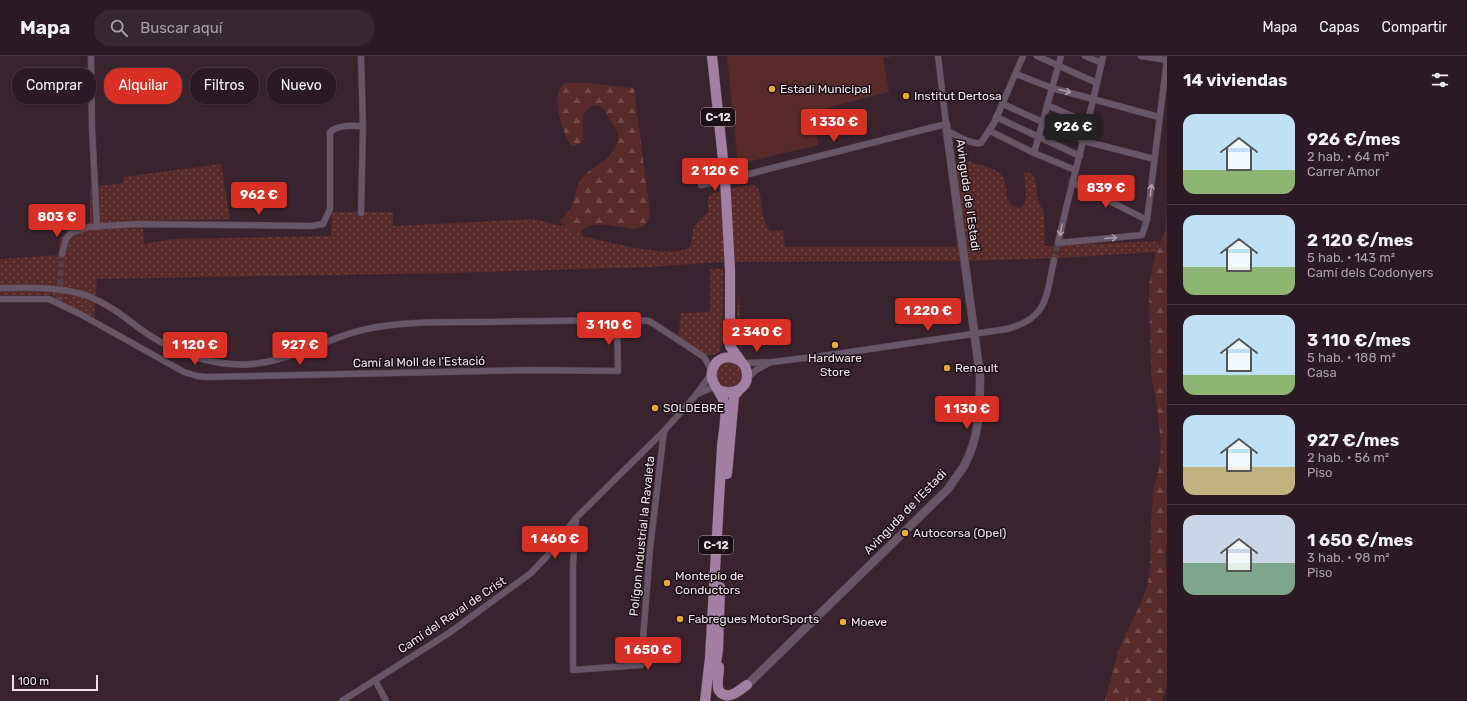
<!DOCTYPE html>
<html lang="es">
<head>
<meta charset="utf-8">
<style>
	body { margin:0; font-family:Rubik,sans-serif; background:#372730; color:#f1f3f6; height:100vh; display:flex; flex-direction:column; font-size:15px; white-space:nowrap }
	* { box-sizing:border-box; margin:0 }
	p { font-size:13px; color:#a6a1a6 }
	.icon { flex:none; width:22px; height:22px; fill:none; stroke:currentColor; stroke-width:2; stroke-linecap:round; stroke-linejoin:round }
	.map { position:relative; flex:1; overflow:hidden }
	.sheet { display:flex; flex-direction:column; background:#2b1a23; width:300px }
	.sheet>* { flex:none }
	.hud { position:absolute; left:12px; top:12px; width:380px; height:36px; display:flex; gap:8px }
	.scale { position:absolute; left:12px; bottom:10px; width:86px; box-sizing:border-box; padding-left:4px; border:2px solid #f1e2ea; border-top:0; font-size:11px; line-height:14px; white-space:nowrap; color:#f1e2ea; -webkit-text-stroke:3px #1a1015; paint-order:stroke }
	.price { position:absolute; translate:-50% -34px; padding:0 9px; border-radius:4px; background:#d93025; color:#fff; font-size:13px; line-height:26px; filter:drop-shadow(0 1px 2px #0008) }
	.price::after { content:''; position:absolute; left:50%; top:24px; width:12px; height:9px; margin-left:-6px; background:inherit; clip-path:polygon(0 0,100% 0,50% 100%) }
	.price.active { background:#222; color:#fff }
	ul { padding:0; list-style:none }
	li { display:flex; align-items:center; gap:12px; height:100px; padding:0 16px }
	li+li { border-top:1px solid #473841 }
	li span { display:grid; place-items:center; flex:none; width:112px; height:80px; border-radius:12px; color:#555 }
	li>.icon { margin-inline-start:auto }
	span .icon { width:48px; height:48px; fill:#fffc; stroke-width:1 }
	li b { font-size:17px }
	h2 { display:flex; justify-content:space-between; align-items:center; height:48px; padding:0 16px; font-size:17px }
	.chip { padding:0 14px; border-radius:16px; background:#2b1a23; box-shadow:0 1px 3px #0004,0 0 0 1px #473841; font-size:14px; line-height:36px }
	.chip.active { background:#d93025; color:#fff }
	header { display:flex; align-items:center; gap:24px; box-sizing:border-box; height:56px; padding:0 20px; background:#2b1a23; border-bottom:1px solid #473841 }
	header strong { font-size:19px }
	nav { display:flex; gap:22px; margin-inline-start:auto; font-size:14px }
	.search { width:280px; height:36px; background:#372730; display:flex; align-items:center; gap:10px; box-sizing:border-box; padding:0 14px; border-radius:16px; color:#a6a1a6; font-size:15px }
	main { display:flex; flex:1; min-height:0 }
	.map>svg:first-child { display:block }
</style>
</head>
<body>
<header>
<strong>Mapa</strong>
<div class="search"><svg class="icon" aria-label="search" viewBox="0 0 24 24"><circle cx="10" cy="10" r="6"/><path d="M15 15l6 6"/></svg>Buscar aquí</div>
<nav><a>Mapa</a><a>Capas</a><a>Compartir</a></nav>
</header>
<main>
<div class="map">
<svg width="1167" height="645" viewBox="0 0 1167 645">
	<defs>
		<pattern id="grass-dots" width="8" height="8" patternUnits="userSpaceOnUse"><rect width="8" height="8" fill="#592a2a"/><path d="M2 2h.1M6 6h.1" fill="none" stroke="#714949" stroke-width="1.8" stroke-linecap="round"/></pattern>
		<pattern id="forest-firs" width="22" height="20" patternUnits="userSpaceOnUse"><rect width="22" height="20" fill="#592a2a"/><path d="M5 1l3.5 6h-7zM16 11l3.5 6h-7z" fill="#714949"/></pattern>
	</defs>
	<rect width="100%" height="100%" fill="#39232f"/>
	<g fill="url(#grass-dots)">
		<path d="M 968,105 C 975,108 994,112 998,116 C 1013,126 998,150 1021,152 C 1030,145 1024,126 1024,116 L 1029,117 L 1034,121 L 1036,127 L 1038,144 L 1044,158 L 1045,190 L 1160,185 L 1156,196 L 1059,202 L 965,205 L 722,206 L 650,211 L 452,217 L 97,223 L 94,263 L 52,239 L 0,239 L 0,203 L 59,199 C 59,195 58,190 59,186 C 63,174 80,170 90,166 L 90,131 L 123,127 L 123,121 L 221,108 L 230,163 L 143,165 L 144,188 L 173,183 L 331,180 L 332,156 L 393,156 L 393,170 L 534,163 L 562,170 L 572,174 L 581,175 L 582,180 C 607,185 669,204 690,191 L 694,170 L 708,156 C 709,151 706,144 709,140 C 714,134 744,130 753,129 L 758,132 C 764,146 759,164 771,175 L 783,174 L 785,191 L 957,191 L 947,107 Z"/>
		<path d="M 710,213 L 723,213 L 722,287 L 719,296 C 707,306 689,288 678,281 L 681,257 L 710,256 Z"/>
		<polygon points="739,238 742,291 740,293 737,253"/>
		<circle cx="729" cy="319" r="13"/>
	</g>
	<g fill="url(#forest-firs)">
		<path d="M 565,27 L 586,27 L 634,32 L 650,157 C 646,191 602,155 581,175 C 572,174 564,174 560,165 C 564,159 571,155 573,148 C 576,141 575,132 580,125 C 590,109 608,109 616,89 C 618,85 619,81 618,77 C 615,70 610,65 607,59 C 603,51 599,48 590,50 C 587,53 584,56 583,61 C 581,72 590,88 572,90 C 562,77 549,38 565,27 Z"/>
		<polygon points="1167,158 1167,487 1165,499 1167,528 1167,629 1162,645 1105,645 1119,592 1142,545 1147,531 1150,515 1151,468 1153,437 1160,406 1161,390 1157,349 1151,318 1149,229 1156,196 1165,175"/>
	</g>
	<polygon fill="#592a2a" points="727,0 894,0 883,2 889,36 811,56 819,89 738,108"/>
	<g fill="none" stroke-linecap="round" stroke-linejoin="round">
		<g stroke="#55404b" stroke-width="6" stroke-dasharray="6 3" stroke-linecap="butt">
			<polyline points="1054,204 1058,187"/>
			<polyline points="59,247 62,198"/>
		</g>
		<g stroke="#533e49" stroke-width="7">
			<g id="minor">
				<polyline points="91,0 92,71 97,171"/>
				<polyline points="361,0 363,70 361,157"/>
				<polyline points="1037,0 1097,27"/>
				<polyline points="1085,0 1102,7"/>
				<path d="M 1103,0 C 1090,63 1072,124 1058,187 L 1142,179 L 1147,164 L 1167,3"/>
				<polyline points="1141,0 1167,4"/>
				<polyline points="1016,18 1052,32 1159,61"/>
				<polyline points="1003,48 1084,85 1154,103"/>
				<polyline points="1047,49 1088,67"/>
				<polyline points="996,61 1080,100"/>
				<path d="M 947,75 C 957,79 970,89 981,87 L 994,67 L 1023,0"/>
				<polyline points="990,75 1034,97 1075,114"/>
				<polyline points="1034,97 1061,0"/>
				<polyline points="725,122 745,119 946,68 938,0"/>
				<polyline points="1072,126 1147,164"/>
				<polyline points="701,129 725,124"/>
				<path d="M 62,198 L 66,183 L 71,177 L 89,171 L 136,168 L 311,170 L 323,168 L 330,153 L 330,76 C 340,68 351,70 363,70"/>
				<path d="M 0,232 C 30,232 60,230 88,240 C 108,248 123,260 139,272 C 166,292 197,305 230,308 C 286,313 326,279 377,271 C 413,265 450,266 486,266 C 536,265 586,264 636,264 L 649,265 L 657,270 L 704,301 L 712,315"/>
				<polyline points="0,243 49,243 80,258 184,316 197,320 206,321 532,314 618,315 617,264"/>
				<path d="M 743,307 L 772,306 L 829,299 L 1007,273 C 1048,262 1046,241 1054,204"/>
				<polyline points="747,323 756,314 769,307"/>
				<polyline points="697,338 711,332 718,332"/>
				<polyline points="576,462 573,509 573,614 641,609 650,493 664,375"/>
				<polyline points="375,624 386,645"/>
				<polyline points="342,645 449,577 531,517 547,500 576,462 664,375 696,339 711,318"/>
			</g>
		</g>
		<g stroke="#533e49" stroke-width="9">
			<path id="tertiary" d="M 747,629 L 948,433 C 953,425 959,418 964,410 C 980,380 980,352 980,319 L 946,68"/>
		</g>
		<g stroke="#533e49" stroke-width="11">
			<g id="primary">
				<polyline points="712,0 725,122 730,214 730,290 740,304"/>
				<polyline points="727,418 734,340 739,334"/>
				<path d="M 719,611 C 719,618 717,625 718,631 C 718,634 719,635 721,637 C 730,644 739,634 747,629"/>
				<polyline points="714,619 718,594 720,531"/>
				<path d="M 705,645 L 710,602 L 722,391 C 723,379 728,357 724,346 C 720,333 706,324 714,310 C 722,295 746,301 747,318 C 748,333 732,340 719,334"/>
			</g>
		</g>
		<use href="#minor" stroke="#675668" stroke-width="6"/>
		<use href="#tertiary" stroke="#675668" stroke-width="8"/>
		<use href="#primary" stroke="#a37fa4" stroke-width="10"/>
	</g>
	<defs><path id="oneway-shaft" d="M-6 0H5M1.5-3L5.5 0L1.5 3" fill="none" stroke-width="1.6" stroke-linecap="round" stroke-linejoin="round"/></defs>
	<g stroke="#ac9ca9">
		<use href="#oneway-shaft" transform="translate(1065 35) rotate(15)"/>
		<use href="#oneway-shaft" transform="translate(1151 134) rotate(-84)"/>
		<use href="#oneway-shaft" transform="translate(1061 174) rotate(102)"/>
		<use href="#oneway-shaft" transform="translate(1111 182) rotate(-5)"/>
	</g>
	<g fill="#e9aa38" stroke="#1a1015" stroke-width="1.5">
		<circle cx="772" cy="33" r="4"/>
		<circle cx="906" cy="40" r="4"/>
		<circle cx="835" cy="289" r="4"/>
		<circle cx="947" cy="312" r="4"/>
		<circle cx="655" cy="352" r="4"/>
		<circle cx="905" cy="477" r="4"/>
		<circle cx="667" cy="527" r="4"/>
		<circle cx="680" cy="563" r="4"/>
		<circle cx="843" cy="566" r="4"/>
	</g>
	<g text-anchor="middle" stroke-width="3" stroke-linejoin="round" paint-order="stroke">
		<g fill="#1a1015" stroke="#b0a3aa" stroke-width="1">
			<rect x="701" y="52" width="34" height="18" rx="3"/>
			<rect x="699" y="480" width="34" height="18" rx="3"/>
		</g>
		<g font-size="11" font-weight="bold" fill="#f1e2ea">
			<text x="718" y="65">C-12</text>
			<text x="716" y="493">C-12</text>
		</g>
		<g font-size="12" fill="#f1e2ea" stroke="#1a1015" text-anchor="start">
			<text x="780" y="37">Estadi Municipal</text>
			<text x="914" y="44">Institut Dertosa</text>
			<text x="835" y="306" text-anchor="middle">Hardware<tspan x="835" dy="14">Store</tspan></text>
			<text x="955" y="316">Renault</text>
			<text x="663" y="356">SOLDEBRE</text>
			<text x="913" y="481">Autocorsa (Opel)</text>
			<text x="675" y="524">Montepio de<tspan x="675" dy="14">Conductors</tspan></text>
			<text x="688" y="567">Fabregues MotorSports</text>
			<text x="851" y="570">Moeve</text>
		</g>
		<g font-size="12" fill="#f1e2ea" stroke="#1a1015">
			<text transform="translate(968 139) rotate(82)" y="4">Avinguda de l'Estadi</text>
			<text transform="translate(419 306) rotate(-1)" y="4">Camí al Moll de l'Estació</text>
			<text transform="translate(905 456) rotate(-46)" y="4">Avinguda de l'Estadi</text>
			<text transform="translate(642 480) rotate(-84)" y="4">Polígon Industrial la Ravaleta</text>
			<text transform="translate(452 559) rotate(-34)" y="4">Camí del Raval de Crist</text>
		</g>
	</g>
</svg>
<div class="scale">100 m</div>
<b class="price" style="left:834px;top:87px">1 330 €</b>
<b class="price active" style="left:1073px;top:92px">926 €</b>
<b class="price" style="left:715px;top:136px">2 120 €</b>
<b class="price" style="left:1106px;top:153px">839 €</b>
<b class="price" style="left:259px;top:160px">962 €</b>
<b class="price" style="left:57px;top:182px">803 €</b>
<b class="price" style="left:928px;top:276px">1 220 €</b>
<b class="price" style="left:609px;top:290px">3 110 €</b>
<b class="price" style="left:757px;top:297px">2 340 €</b>
<b class="price" style="left:195px;top:310px">1 120 €</b>
<b class="price" style="left:300px;top:310px">927 €</b>
<b class="price" style="left:967px;top:374px">1 130 €</b>
<b class="price" style="left:555px;top:504px">1 460 €</b>
<b class="price" style="left:648px;top:615px">1 650 €</b>
<div class="hud">
<a class="chip">Comprar</a>
<a class="chip active">Alquilar</a>
<a class="chip">Filtros</a>
<a class="chip">Nuevo</a>
</div>
</div>
<section class="sheet">
<h2>14 viviendas<svg class="icon" aria-label="filters" viewBox="0 0 24 24"><path d="M4 7h16M4 17h16"/><circle cx="9" cy="7" r="2"/><circle cx="15" cy="17" r="2"/></svg></h2>
<ul>
<li><span style="background:linear-gradient(#bfe0f5 70%,#8fb573 0)"><svg class="icon" aria-label="home" viewBox="0 0 24 24"><path d="M3 11l9-7 9 7M6 9v11h12V9"/></svg></span><div><b>926 €/mes</b><p>2 hab. · 64 m²</p><p>Carrer Amor</p></div></li>
<li><span style="background:linear-gradient(#bfe0f5 65%,#8fb573 0)"><svg class="icon" aria-label="home" viewBox="0 0 24 24"><path d="M3 11l9-7 9 7M6 9v11h12V9"/></svg></span><div><b>2 120 €/mes</b><p>5 hab. · 143 m²</p><p>Camí dels Codonyers</p></div></li>
<li><span style="background:linear-gradient(#bfe0f5 75%,#8fb573 0)"><svg class="icon" aria-label="home" viewBox="0 0 24 24"><path d="M3 11l9-7 9 7M6 9v11h12V9"/></svg></span><div><b>3 110 €/mes</b><p>5 hab. · 188 m²</p><p>Casa</p></div></li>
<li><span style="background:linear-gradient(#bfe0f5 65%,#c2b280 0)"><svg class="icon" aria-label="home" viewBox="0 0 24 24"><path d="M3 11l9-7 9 7M6 9v11h12V9"/></svg></span><div><b>927 €/mes</b><p>2 hab. · 56 m²</p><p>Piso</p></div></li>
<li><span style="background:linear-gradient(#c9d6e8 60%,#7fa58c 0)"><svg class="icon" aria-label="home" viewBox="0 0 24 24"><path d="M3 11l9-7 9 7M6 9v11h12V9"/></svg></span><div><b>1 650 €/mes</b><p>3 hab. · 98 m²</p><p>Piso</p></div></li>
</ul>
</section>
</main>
</body>
</html>
